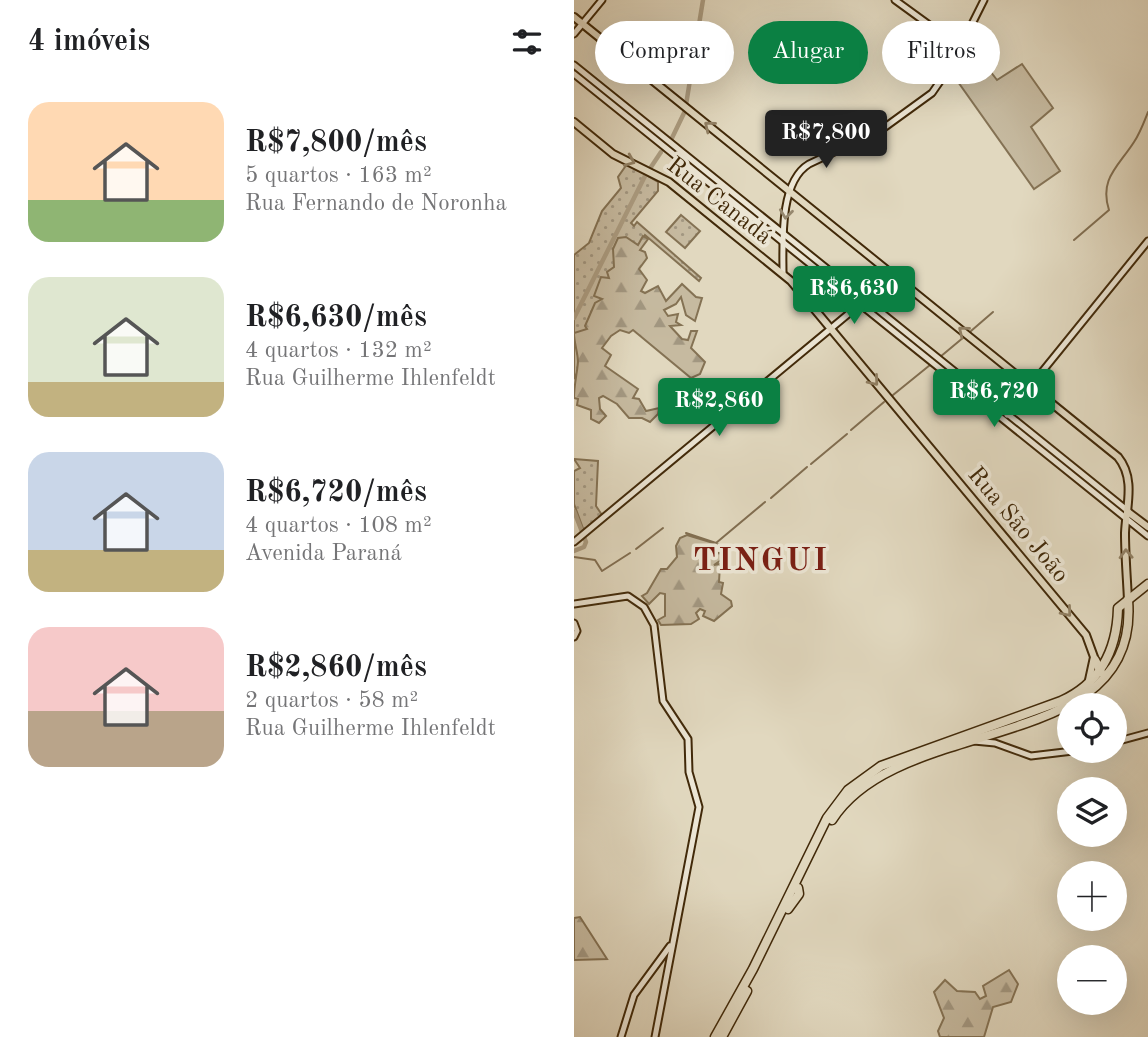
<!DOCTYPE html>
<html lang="pt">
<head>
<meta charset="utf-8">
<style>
	body { margin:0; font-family:"Old Standard TT",serif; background:#f6f6f6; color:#202124; height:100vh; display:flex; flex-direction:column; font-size:26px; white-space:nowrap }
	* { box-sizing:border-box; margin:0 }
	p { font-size:23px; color:#757577 }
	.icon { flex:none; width:38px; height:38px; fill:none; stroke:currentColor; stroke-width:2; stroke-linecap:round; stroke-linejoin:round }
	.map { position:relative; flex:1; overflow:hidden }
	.sheet { display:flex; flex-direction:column; background:#fff; width:574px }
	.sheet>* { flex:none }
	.hud { position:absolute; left:21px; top:21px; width:448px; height:63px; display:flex; gap:14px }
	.controls { position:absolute; left:483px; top:693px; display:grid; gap:14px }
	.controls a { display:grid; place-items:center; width:70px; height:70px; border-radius:50%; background:#fff; box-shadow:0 7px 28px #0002; font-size:35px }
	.price { position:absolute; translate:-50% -60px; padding:0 16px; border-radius:7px; background:#0b8043; color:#fff; font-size:23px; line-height:46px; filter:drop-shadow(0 2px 4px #0008) }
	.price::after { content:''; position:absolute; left:50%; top:42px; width:21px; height:16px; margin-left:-10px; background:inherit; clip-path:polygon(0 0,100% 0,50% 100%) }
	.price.selected { background:#222; color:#fff }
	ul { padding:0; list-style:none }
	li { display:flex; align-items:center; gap:21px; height:175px; padding:0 28px }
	li span { display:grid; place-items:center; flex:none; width:196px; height:140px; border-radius:21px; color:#555 }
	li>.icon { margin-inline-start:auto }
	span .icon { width:84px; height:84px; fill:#fffc; stroke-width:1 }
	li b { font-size:30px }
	h2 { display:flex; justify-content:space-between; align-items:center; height:84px; padding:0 28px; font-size:30px }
	.chip { padding:0 24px; border-radius:32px; background:#fff; box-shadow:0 7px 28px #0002; font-size:24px; line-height:63px }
	.chip.selected { background:#0b8043; color:#fff }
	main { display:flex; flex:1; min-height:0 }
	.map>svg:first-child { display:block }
</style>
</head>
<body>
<main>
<section class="sheet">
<h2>4 imóveis<svg class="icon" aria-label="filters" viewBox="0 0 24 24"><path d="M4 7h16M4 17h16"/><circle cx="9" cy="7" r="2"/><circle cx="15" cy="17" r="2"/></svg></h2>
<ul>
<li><span style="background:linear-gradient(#ffd9b3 70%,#8fb573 0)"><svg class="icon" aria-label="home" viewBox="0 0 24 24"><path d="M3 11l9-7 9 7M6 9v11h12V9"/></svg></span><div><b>R$7,800/mês</b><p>5 quartos · 163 m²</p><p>Rua Fernando de Noronha</p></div></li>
<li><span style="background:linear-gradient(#dfe7d0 75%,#c2b280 0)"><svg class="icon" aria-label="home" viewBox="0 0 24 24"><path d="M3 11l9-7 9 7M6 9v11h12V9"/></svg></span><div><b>R$6,630/mês</b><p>4 quartos · 132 m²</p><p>Rua Guilherme Ihlenfeldt</p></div></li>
<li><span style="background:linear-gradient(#c9d6e8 70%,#c2b280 0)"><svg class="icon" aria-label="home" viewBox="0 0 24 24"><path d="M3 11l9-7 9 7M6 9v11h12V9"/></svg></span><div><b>R$6,720/mês</b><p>4 quartos · 108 m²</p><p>Avenida Paraná</p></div></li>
<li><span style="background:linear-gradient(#f6c9c9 60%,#b9a48a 0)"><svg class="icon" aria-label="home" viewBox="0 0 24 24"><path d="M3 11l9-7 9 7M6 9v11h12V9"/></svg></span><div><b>R$2,860/mês</b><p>2 quartos · 58 m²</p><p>Rua Guilherme Ihlenfeldt</p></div></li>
</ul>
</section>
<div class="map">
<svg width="574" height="1037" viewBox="0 0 574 1037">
	<defs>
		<pattern id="grass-dots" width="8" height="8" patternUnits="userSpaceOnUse" patternTransform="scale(1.75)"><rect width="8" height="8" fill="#c6baa0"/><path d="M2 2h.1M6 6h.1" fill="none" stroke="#a29781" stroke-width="1.8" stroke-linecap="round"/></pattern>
		<pattern id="forest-firs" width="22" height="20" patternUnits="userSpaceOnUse" patternTransform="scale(1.75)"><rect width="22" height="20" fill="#c6baa0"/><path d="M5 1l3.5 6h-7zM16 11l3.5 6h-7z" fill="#a29781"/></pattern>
	</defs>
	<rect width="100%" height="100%" fill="#e1d8bf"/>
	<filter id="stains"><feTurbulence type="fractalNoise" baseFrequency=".00286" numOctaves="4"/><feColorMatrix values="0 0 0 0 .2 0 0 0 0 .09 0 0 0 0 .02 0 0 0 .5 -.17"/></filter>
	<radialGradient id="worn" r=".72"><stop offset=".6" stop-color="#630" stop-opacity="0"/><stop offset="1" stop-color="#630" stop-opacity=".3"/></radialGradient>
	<g fill="url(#grass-dots)" stroke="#847254" stroke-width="2">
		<polygon points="53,164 84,182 84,191 57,223 60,226 63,222 127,278 125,281 71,235 0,379 0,255 15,243 28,211 47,188 44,177"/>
		<polygon points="107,215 126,231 111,248 92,232"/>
		<polygon points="0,459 24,461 22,506 28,515 10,531 0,504 0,471 6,468"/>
	</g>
	<g fill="url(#forest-firs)" stroke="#847254" stroke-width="2">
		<path d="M 69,236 L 74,239 L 66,250 L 71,252 L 73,258 L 65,269 L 73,280 L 67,291 L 71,293 L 84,286 L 92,301 L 108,284 L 122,297 L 128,298 L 121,321 L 112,315 L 107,297 L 102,304 L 90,310 L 94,316 L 104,314 L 102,322 L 107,325 L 96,326 L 108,339 L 114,340 L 117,331 L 123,331 L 117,348 L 131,362 L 126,374 L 117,378 L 59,330 L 55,333 L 46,330 L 37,336 L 28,348 L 37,355 L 31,366 L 64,389 L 59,398 L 65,399 L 72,411 L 85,408 L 84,414 L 76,422 L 68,418 L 55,418 L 43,404 L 29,396 L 25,398 L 26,409 L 32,416 L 25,423 L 17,419 L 17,410 L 3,405 L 4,399 L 0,398 C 0,385 3,374 4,362 C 4,353 0,343 0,333 L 13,329 L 11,326 L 21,303 L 28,299 L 20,296 L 27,277 L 35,278 L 33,272 L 40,267 L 39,249 L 44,238 L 52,237 L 64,245 Z"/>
		<polygon points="113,535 146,545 141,553 150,553 150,558 140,565 146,564 145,582 149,583 147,594 157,601 158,606 140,621 129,616 131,611 126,609 122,613 125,619 117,624 87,625 84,620 91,616 91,594 86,593 75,604 68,596 73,593 87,569 93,569 103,557 102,546 106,538"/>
		<polygon points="6,917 33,959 0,960 0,918"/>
		<polygon points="435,970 444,984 437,1002 419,1007 410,1037 366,1037 364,1031 370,1018 360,992 371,980 383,991 401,992 406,999 412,996 409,986"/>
	</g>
	<polygon fill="#c6baa0" stroke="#847254" stroke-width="2" points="396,45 423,80 448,64 479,108 457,127 486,171 460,189 377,72"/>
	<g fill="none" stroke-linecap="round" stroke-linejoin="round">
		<g stroke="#816e51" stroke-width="2">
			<path d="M 500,240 L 535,210 C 525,179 544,167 560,142 C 566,133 570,122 574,112"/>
			<polyline points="397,331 419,312"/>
			<polyline points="366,357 390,337"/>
			<polyline points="319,395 356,365"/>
			<polyline points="277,430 310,402"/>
			<polyline points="237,464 273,434"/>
			<polyline points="197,498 233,467"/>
			<polyline points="112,533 142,543 191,502"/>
			<polyline points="62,549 89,528"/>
			<polyline points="0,557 21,560 28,571 56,553"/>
		</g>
		<g stroke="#ab9c81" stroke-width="4.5">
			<polyline points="98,138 111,111 129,0"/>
			<polyline points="77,167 87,152"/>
			<polyline points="0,318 71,176"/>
			<polyline points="0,511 12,542 10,547 0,551"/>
		</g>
		<g stroke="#412909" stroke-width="9">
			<g id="secondary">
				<polyline points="321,0 387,48"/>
				<polyline points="0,34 28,0"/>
				<polyline points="0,65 554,511"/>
				<polyline points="0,74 574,536"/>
				<path d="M 209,274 C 209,243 205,182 235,164 L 307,130 L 358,93 L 378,64 L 410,0"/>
				<polyline points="433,415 574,241"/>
				<polyline points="0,542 320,276"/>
				<polyline points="0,604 54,596 70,607 80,625 89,701 114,739 115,772 125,807 81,1037"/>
				<polyline points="0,623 3,631 0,637"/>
				<polyline points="400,741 421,743 457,756 499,751"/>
				<polyline points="541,742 574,733"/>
				<polyline points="47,1037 60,995 96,946"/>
			</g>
		</g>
		<g stroke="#412909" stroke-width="10">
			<g id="primary">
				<path d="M 0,17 L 544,457 C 562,479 552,507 551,533 C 551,555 553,578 554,600"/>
				<polyline points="0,122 39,154 95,182 217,281 512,635 520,657 515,680"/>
				<polyline points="554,512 574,527"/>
			</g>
		</g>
		<g stroke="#412909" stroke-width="11">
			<g id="highway">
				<polyline points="521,660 527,672"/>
				<path d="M 258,820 C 327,712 567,757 554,600"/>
				<polyline points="214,909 225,894 224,888"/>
				<path d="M 141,1037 L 179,969 L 253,818 L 274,790 L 307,766 L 487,701 C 527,683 543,650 544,608 L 574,584"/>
				<polyline points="148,1037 173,991"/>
			</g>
		</g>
		<use href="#secondary" stroke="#ece6d5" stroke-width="5"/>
		<use href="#primary" stroke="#e1d8bf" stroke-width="6"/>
		<use href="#highway" stroke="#e1d8bf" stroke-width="8"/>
	</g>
	<defs><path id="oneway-chevron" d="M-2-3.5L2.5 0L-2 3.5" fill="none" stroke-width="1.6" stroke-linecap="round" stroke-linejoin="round" transform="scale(1.75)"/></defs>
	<g stroke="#918064">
		<use href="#oneway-chevron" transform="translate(135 126) rotate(-141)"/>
		<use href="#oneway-chevron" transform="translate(56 161) rotate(23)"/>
		<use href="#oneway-chevron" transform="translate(389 331) rotate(-141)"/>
		<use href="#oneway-chevron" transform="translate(300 381) rotate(50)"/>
		<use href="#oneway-chevron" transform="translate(552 554) rotate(-92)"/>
		<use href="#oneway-chevron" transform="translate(493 612) rotate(50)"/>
	</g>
	<use stroke="#96886f" href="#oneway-chevron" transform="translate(212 214) rotate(97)"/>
	<g text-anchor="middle" stroke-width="7" stroke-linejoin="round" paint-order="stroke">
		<g font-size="24" fill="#412909" stroke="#ece6d5">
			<text transform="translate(146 200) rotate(38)" y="8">Rua Canadá</text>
			<text transform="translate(445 524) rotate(50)" y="8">Rua São João</text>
		</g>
		<g font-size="32" font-weight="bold" letter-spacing="2" fill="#7a1f14" stroke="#ece6d5">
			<text x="187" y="570">TINGUI</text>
		</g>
	</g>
	<rect width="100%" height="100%" filter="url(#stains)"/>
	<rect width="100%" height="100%" fill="url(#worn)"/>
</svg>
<div class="controls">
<a><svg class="icon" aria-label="locate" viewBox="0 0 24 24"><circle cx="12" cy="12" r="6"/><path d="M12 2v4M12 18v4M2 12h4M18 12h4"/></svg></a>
<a><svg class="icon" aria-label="layers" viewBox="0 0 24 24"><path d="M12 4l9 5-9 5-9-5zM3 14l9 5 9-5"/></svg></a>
<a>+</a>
<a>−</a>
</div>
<b class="price selected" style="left:252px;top:170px">R$7,800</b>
<b class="price" style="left:280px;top:326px">R$6,630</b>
<b class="price" style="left:420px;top:429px">R$6,720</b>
<b class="price" style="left:145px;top:438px">R$2,860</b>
<div class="hud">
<a class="chip">Comprar</a>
<a class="chip selected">Alugar</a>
<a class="chip">Filtros</a>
</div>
</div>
</main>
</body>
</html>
